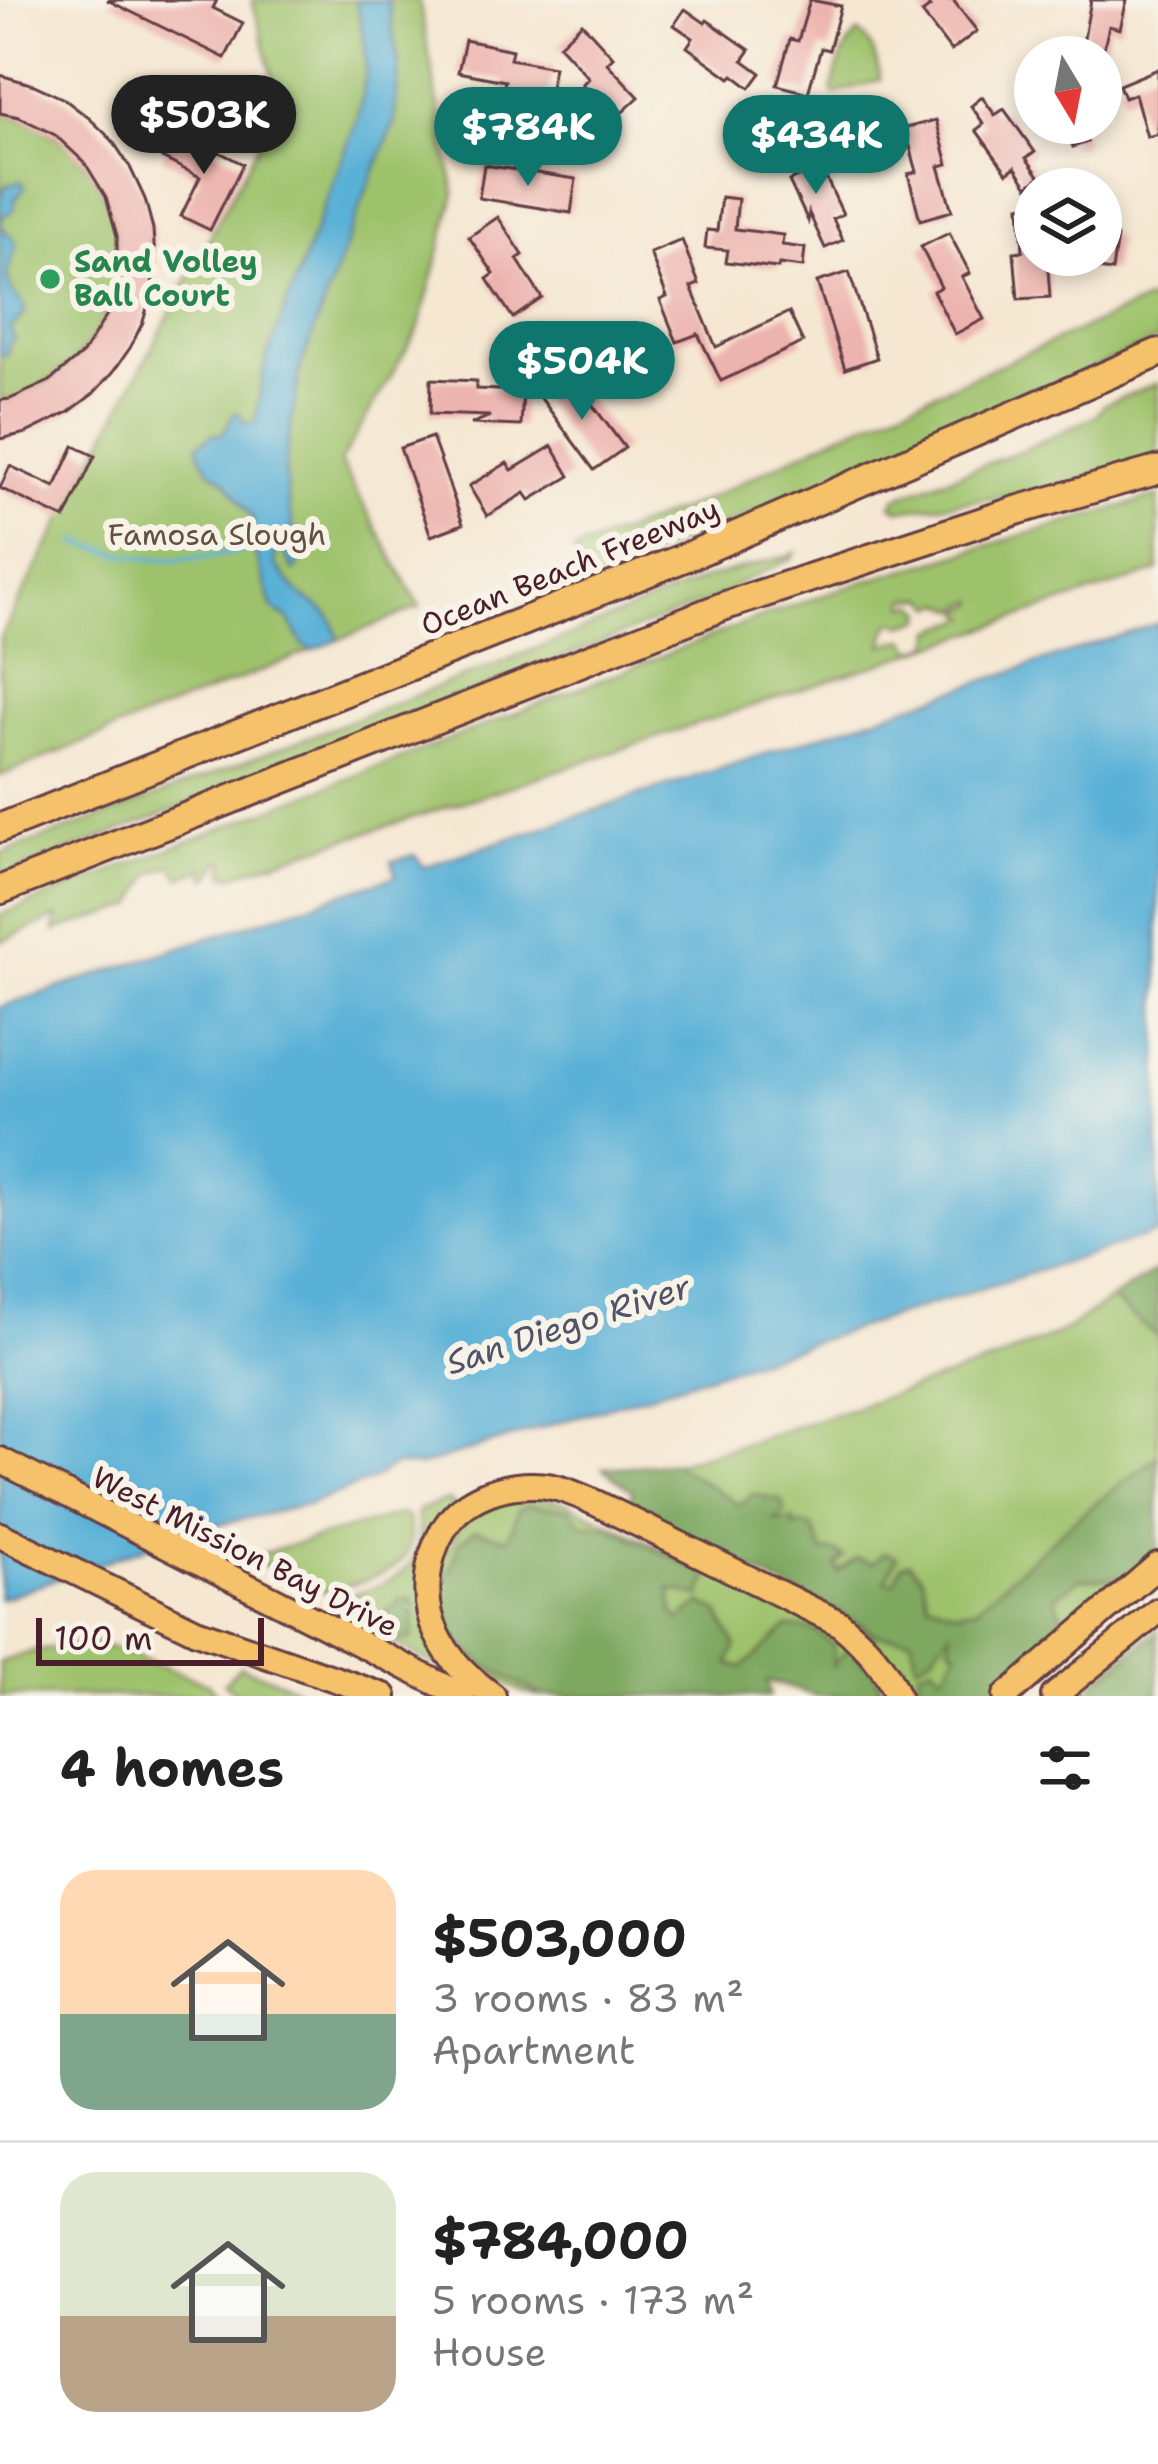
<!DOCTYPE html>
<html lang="en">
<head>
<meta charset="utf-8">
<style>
	body { margin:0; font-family:"Shantell Sans",sans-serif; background:#f2f2f2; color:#222; height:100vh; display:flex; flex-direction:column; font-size:45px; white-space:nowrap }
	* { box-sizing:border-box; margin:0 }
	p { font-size:39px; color:#767676 }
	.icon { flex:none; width:66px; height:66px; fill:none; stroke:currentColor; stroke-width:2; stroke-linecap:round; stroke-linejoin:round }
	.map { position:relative; height:1696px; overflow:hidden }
	.side { display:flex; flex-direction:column; background:#fff; flex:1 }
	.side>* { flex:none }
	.needle { width:78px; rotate:170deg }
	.fabs { position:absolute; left:1014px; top:36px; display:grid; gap:24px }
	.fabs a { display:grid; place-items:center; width:108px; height:108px; border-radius:50%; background:#fff; box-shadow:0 6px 18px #0003; font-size:60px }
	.scale { position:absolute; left:36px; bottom:30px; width:228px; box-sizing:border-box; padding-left:12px; border:6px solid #4a1f2b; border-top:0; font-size:33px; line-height:42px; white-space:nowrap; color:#4a1f2b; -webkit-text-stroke:9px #f7f3e8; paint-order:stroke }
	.price { position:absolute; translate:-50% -102px; padding:0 27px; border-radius:42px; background:#0f766e; color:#fff; font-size:39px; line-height:78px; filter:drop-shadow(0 3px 6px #0008) }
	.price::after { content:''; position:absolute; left:50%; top:72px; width:36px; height:27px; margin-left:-18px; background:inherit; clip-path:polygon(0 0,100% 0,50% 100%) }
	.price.current { background:#222; color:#fff }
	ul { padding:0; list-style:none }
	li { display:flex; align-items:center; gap:36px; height:300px; padding:0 60px }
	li+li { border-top:3px solid #e0e0e0 }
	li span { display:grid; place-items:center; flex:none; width:336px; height:240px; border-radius:36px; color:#555 }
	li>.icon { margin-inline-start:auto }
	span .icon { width:144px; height:144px; fill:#fffc; stroke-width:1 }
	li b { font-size:51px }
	h2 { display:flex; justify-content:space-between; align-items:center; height:144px; padding:0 60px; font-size:51px }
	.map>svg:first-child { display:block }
</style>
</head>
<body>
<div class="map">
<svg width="1158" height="1696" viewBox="0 0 1158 1696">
	<rect width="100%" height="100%" fill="#f7f3e8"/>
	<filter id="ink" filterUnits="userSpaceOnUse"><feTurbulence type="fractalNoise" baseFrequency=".00833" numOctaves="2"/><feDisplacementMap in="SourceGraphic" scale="24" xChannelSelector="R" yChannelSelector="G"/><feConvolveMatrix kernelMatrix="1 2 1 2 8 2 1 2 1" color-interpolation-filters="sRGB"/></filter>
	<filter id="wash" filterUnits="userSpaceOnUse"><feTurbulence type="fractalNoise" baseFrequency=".004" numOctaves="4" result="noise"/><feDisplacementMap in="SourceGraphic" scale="48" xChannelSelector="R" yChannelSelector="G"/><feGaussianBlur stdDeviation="2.7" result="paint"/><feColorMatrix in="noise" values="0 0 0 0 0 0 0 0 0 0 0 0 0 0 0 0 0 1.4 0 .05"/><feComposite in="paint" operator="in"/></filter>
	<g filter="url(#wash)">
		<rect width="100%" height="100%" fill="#f5e7d2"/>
		<g fill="#9ec26c" stroke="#74704c" stroke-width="3" fill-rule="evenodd">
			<polygon points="252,0 419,0 455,194 418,330 340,462 420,607 0,776 0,638 280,103"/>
			<path d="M 859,33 C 873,43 878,63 880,80 L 834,94 L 832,90 C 836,69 843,47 859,33 Z"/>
			<path d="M 0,113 C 120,137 158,288 66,367 C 48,383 24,397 0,400 Z"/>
			<polygon points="1158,296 1158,340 868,465 587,582 574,551 703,501 840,434"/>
			<polygon points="1158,383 1158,460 1036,493 899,510 892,505 897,497 1015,453 1096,416 1105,404"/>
			<path d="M 1158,496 L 1158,571 L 475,798 L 229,876 L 224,872 L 226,863 L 220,861 L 211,877 L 206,878 L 203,869 L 181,878 L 172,865 L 151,874 L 134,906 L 55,931 L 57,917 L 0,942 L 0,915 L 764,616 L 856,584 ZM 927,598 L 935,607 L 943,603 L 957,609 L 976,600 L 977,604 L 962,611 L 969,617 L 934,630 L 931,645 L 914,650 L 906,639 L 883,645 L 888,627 L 896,621 L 902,625 L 923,619 L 925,611 L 917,604 L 906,606 L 907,599 Z"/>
			<polygon points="796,553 791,559 739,583 723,595 0,878 0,854 110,814 556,641 708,578"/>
			<polygon points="1111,1299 1158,1337 1158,1456 1078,1517 976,1608 957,1611 928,1601 922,1576 902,1566 894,1584 886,1580 873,1564 838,1573 836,1565 794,1528 772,1522 739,1505 674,1463 740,1445 994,1361 1064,1331"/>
			<path d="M 536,1497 L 567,1503 L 840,1632 C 861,1650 877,1669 886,1696 L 883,1696 C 878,1674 867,1662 850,1647 L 832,1667 L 834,1645 L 811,1629 L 787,1627 L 742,1669 L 729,1663 L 736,1646 L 718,1612 L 702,1603 L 680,1620 L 674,1614 L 670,1589 L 700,1596 L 709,1574 L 605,1525 L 583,1525 L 569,1509 L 527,1505 L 518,1510 L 509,1539 L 475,1531 L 459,1543 L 453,1564 L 442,1586 L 443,1609 L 459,1642 L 488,1667 L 543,1696 C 526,1696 514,1688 500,1680 C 451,1654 418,1605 447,1550 C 454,1538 462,1521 474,1513 C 494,1501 514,1499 536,1497 Z"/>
			<path d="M 449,1500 L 457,1508 L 430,1547 L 444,1662 L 438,1667 L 335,1613 L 333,1607 C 339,1598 345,1597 356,1593 C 402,1578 427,1567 417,1512 L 420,1509 Z"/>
			<path d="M 401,1514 L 408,1518 C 419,1562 392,1571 357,1583 C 344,1587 333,1592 319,1590 C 296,1588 271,1568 250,1557 Z"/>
			<polygon points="1130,1578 1067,1630 1055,1597 1080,1579"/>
			<path d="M 842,1615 L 876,1635 L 911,1638 L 932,1655 L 951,1630 L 957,1650 L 947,1671 L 916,1692 L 920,1696 L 904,1696 C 891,1657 878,1637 842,1615 Z"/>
			<polygon points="1158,1628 1158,1635 1101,1679 1088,1696 1070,1696"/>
			<polygon points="93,1643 115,1649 209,1684 218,1696 0,1696 0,1662 34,1651"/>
			<polygon points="240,1666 289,1685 308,1696 239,1696 224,1683"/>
		</g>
		<g fill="#7ea860" stroke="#646446" stroke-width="3">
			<polygon points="1158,1269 1158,1337 1111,1299"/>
			<polygon points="1158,1456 1158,1552 1130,1578 1080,1579 1055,1596 1067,1630 988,1696 920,1696 916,1692 919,1670 934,1665 940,1674 946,1671 957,1651 950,1645 951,1631 932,1655 917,1664 911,1638 876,1635 862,1625 625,1508 633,1491 603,1468 674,1463 739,1505 753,1494 781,1500 785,1512 775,1521 794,1520 794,1527 802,1524 812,1527 823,1552 833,1551 844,1557 836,1565 838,1572 858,1558 873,1563 884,1552 897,1557 886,1581 894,1583 902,1565 909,1562 922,1576 928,1601 957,1611 976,1608 1078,1517"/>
			<polygon points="527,1505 570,1509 583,1525 605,1525 709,1575 701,1597 670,1589 674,1614 680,1620 702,1603 718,1612 736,1646 729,1664 742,1668 787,1627 811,1629 834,1645 833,1665 849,1647 877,1676 883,1696 817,1696 767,1681 770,1696 543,1696 488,1667 459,1642 443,1609 442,1586 453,1564 459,1543 475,1530 508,1539 518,1510"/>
			<polygon points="402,1598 412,1598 415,1605 412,1637 407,1640 394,1640 383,1625 386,1612"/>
			<polygon points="1158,1635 1158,1696 1088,1696 1101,1679"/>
		</g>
		<g fill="#5ab1d7" stroke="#526881" stroke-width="3">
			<path d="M 356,0 L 388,0 L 399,67 L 394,124 L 365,194 L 301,365 L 291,425 L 285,465 L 288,503 L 299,555 L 298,568 L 294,571 L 284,551 L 277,546 L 275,564 C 283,574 292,588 302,595 C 322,611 334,611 338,640 L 312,650 L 303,645 L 288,618 L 273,609 L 255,553 L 253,519 L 225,480 L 211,471 L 200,455 L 198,445 L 213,434 L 223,434 L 234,413 L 238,413 L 245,423 L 255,422 L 265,362 L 358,117 L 366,73 L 365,46 Z"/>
			<path d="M 21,181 L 25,187 L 15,199 L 14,210 L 3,216 L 1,226 L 16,242 C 16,256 5,265 8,280 C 13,305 42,304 10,328 L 14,339 L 10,342 L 6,356 L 0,355 L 0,199 L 5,186 Z"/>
			<polygon points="1158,623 1158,1233 421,1466 396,1465 368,1482 310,1504 190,1531 0,1599 0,1007 396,876 392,861 415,855 424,867"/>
		</g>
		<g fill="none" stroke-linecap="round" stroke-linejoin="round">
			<path stroke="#5ab1d7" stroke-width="4.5" d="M 76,542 C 102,549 127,557 153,559 C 182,561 231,554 260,548"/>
		</g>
		<g id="blocks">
			<g fill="#edb3ae">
				<polygon points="107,0 217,0 213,8 243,23 225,58"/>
				<polygon points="810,0 841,6 829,50 821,48 808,93 777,85 790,39 798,41"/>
				<polygon points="924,0 953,0 977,31 951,51 922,13 930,7"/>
				<polygon points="1091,0 1127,0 1120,29 1109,26 1104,48 1083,43"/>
				<polygon points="685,9 705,23 707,20 750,50 743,60 761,73 750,88 733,75 730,78 687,47 693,38 674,25"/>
				<polygon points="582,23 613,57 607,63 639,97 615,119 582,84 589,78 559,45"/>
				<polygon points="465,40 512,50 510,59 554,67 548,98 503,90 505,81 458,72"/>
				<polygon points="1158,69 1158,134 1147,137 1135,94 1124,98 1119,85"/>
				<polygon points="0,75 34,85 64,99 89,118 112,140 130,167 145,199 153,229 155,261 151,294 143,322 130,348 113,372 93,394 69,412 26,433 0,439 0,400 10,399 50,381 83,353 106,316 117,277 117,236 106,197 85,163 55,135 19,117 0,113"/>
				<polygon points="982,97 995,115 1004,109 1035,152 1026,158 1040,177 1028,186 1015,167 1007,173 976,130 984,124 971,106"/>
				<polygon points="936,120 948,164 939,166 952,211 920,220 908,174 917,172 905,128"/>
				<polygon points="1065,123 1080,123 1087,142 1073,147"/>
				<polygon points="176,131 243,164 210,230 181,216 200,177 162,158"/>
				<polygon points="807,147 817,167 820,165 843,214 833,219 843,240 825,248 809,213 808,221 789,181 800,176 791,155"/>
				<polygon points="484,165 576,179 571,213 479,198"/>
				<polygon points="721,197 738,199 735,229 783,235 782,245 805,248 803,267 779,264 778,268 726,262 728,250 705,248 707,230 717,231"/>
				<polygon points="1035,205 1035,255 1047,255 1050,297 1018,299 1014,252 1023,251 1020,206"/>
				<polygon points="498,217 523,255 517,259 542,298 513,318 487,279 494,274 469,237"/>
				<polygon points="949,233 970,273 962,277 984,319 955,334 933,291 941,287 921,247"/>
				<polygon points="1102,235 1117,237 1112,271 1098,269"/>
				<polygon points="682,240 699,284 691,287 716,347 789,312 803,342 721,381 698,334 677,342 660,300 667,297 650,253"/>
				<polygon points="849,272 877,358 845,369 817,282"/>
				<polygon points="570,375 625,448 594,470 540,397"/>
				<polygon points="431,379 476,381 476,389 523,391 521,426 471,424 490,416 430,414"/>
				<polygon points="432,437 463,524 431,536 400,448"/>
				<polygon points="74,446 95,456 65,519 0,488 10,466 55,487"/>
				<polygon points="552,446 570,476 530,500 525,493 487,516 469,486 507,463 512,470"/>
			</g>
		</g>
	</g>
	<g filter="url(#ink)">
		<use href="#blocks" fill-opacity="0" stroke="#643d44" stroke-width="3"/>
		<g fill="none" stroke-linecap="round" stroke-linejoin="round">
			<g stroke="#643d44" stroke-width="30">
				<g id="major">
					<polyline points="0,1460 463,1696"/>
					<polyline points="0,1535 196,1631 384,1696"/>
					<path d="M 493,1696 C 470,1679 449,1660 437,1634 C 420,1599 426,1550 451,1519 C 470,1495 506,1484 535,1485 C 557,1485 578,1495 598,1504 L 839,1623 C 865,1645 885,1664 897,1696"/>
					<polyline points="1006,1696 1158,1565"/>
					<polyline points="1054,1696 1158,1611"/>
				</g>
			</g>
			<g stroke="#643d44" stroke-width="33">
				<g id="highway">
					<polyline points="0,828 696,553 1158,353"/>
					<polyline points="0,890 724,606 1018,510 1158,470"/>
				</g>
			</g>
			<use href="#major" stroke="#f5c16b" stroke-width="24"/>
			<use href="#highway" stroke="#f5c16b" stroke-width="27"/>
		</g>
	</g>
	<circle fill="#2e9e5b" stroke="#f7f3e8" stroke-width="4.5" cx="50" cy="279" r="12"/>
	<g text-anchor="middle" stroke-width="12" stroke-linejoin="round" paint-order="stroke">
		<g font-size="30" font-weight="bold" fill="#27864d" stroke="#f7f3e8" text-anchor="start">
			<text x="74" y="272">Sand Volley<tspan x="74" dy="34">Ball Court</tspan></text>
		</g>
		<g font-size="30" fill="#63503e" stroke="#f7f3e8">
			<text x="217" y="545">Famosa Slough</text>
		</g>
		<g font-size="30" fill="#4a1f2b" stroke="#f7f3e8">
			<text transform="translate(570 567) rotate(-22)" y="10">Ocean Beach Freeway</text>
			<text transform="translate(245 1552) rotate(27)" y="10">West Mission Bay Drive</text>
		</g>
		<g font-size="33" font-style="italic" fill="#505267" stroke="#f7f3e8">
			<text transform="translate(568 1324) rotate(-18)" y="12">San Diego River</text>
		</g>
	</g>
</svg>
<div class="fabs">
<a><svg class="needle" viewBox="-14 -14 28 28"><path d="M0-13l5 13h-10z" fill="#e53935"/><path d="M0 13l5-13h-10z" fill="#767676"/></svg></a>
<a><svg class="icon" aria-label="layers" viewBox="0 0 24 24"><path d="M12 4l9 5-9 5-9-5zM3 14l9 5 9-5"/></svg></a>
</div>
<div class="scale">100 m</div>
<b class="price current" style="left:204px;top:177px">$503K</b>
<b class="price" style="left:528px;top:189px">$784K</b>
<b class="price" style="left:816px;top:197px">$434K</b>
<b class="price" style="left:582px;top:423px">$504K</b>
</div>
<section class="side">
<h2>4 homes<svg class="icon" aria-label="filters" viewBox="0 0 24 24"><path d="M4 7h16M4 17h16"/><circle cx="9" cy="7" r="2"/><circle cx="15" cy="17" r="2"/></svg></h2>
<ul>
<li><span style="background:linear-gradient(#ffd9b3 60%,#7fa58c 0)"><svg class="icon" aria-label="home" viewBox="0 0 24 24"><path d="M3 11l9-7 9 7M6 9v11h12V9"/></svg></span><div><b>$503,000</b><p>3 rooms · 83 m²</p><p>Apartment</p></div></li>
<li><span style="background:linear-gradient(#dfe7d0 60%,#b9a48a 0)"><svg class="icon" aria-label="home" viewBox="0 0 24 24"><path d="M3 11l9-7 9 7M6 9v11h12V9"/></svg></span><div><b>$784,000</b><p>5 rooms · 173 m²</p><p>House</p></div></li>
</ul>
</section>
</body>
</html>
